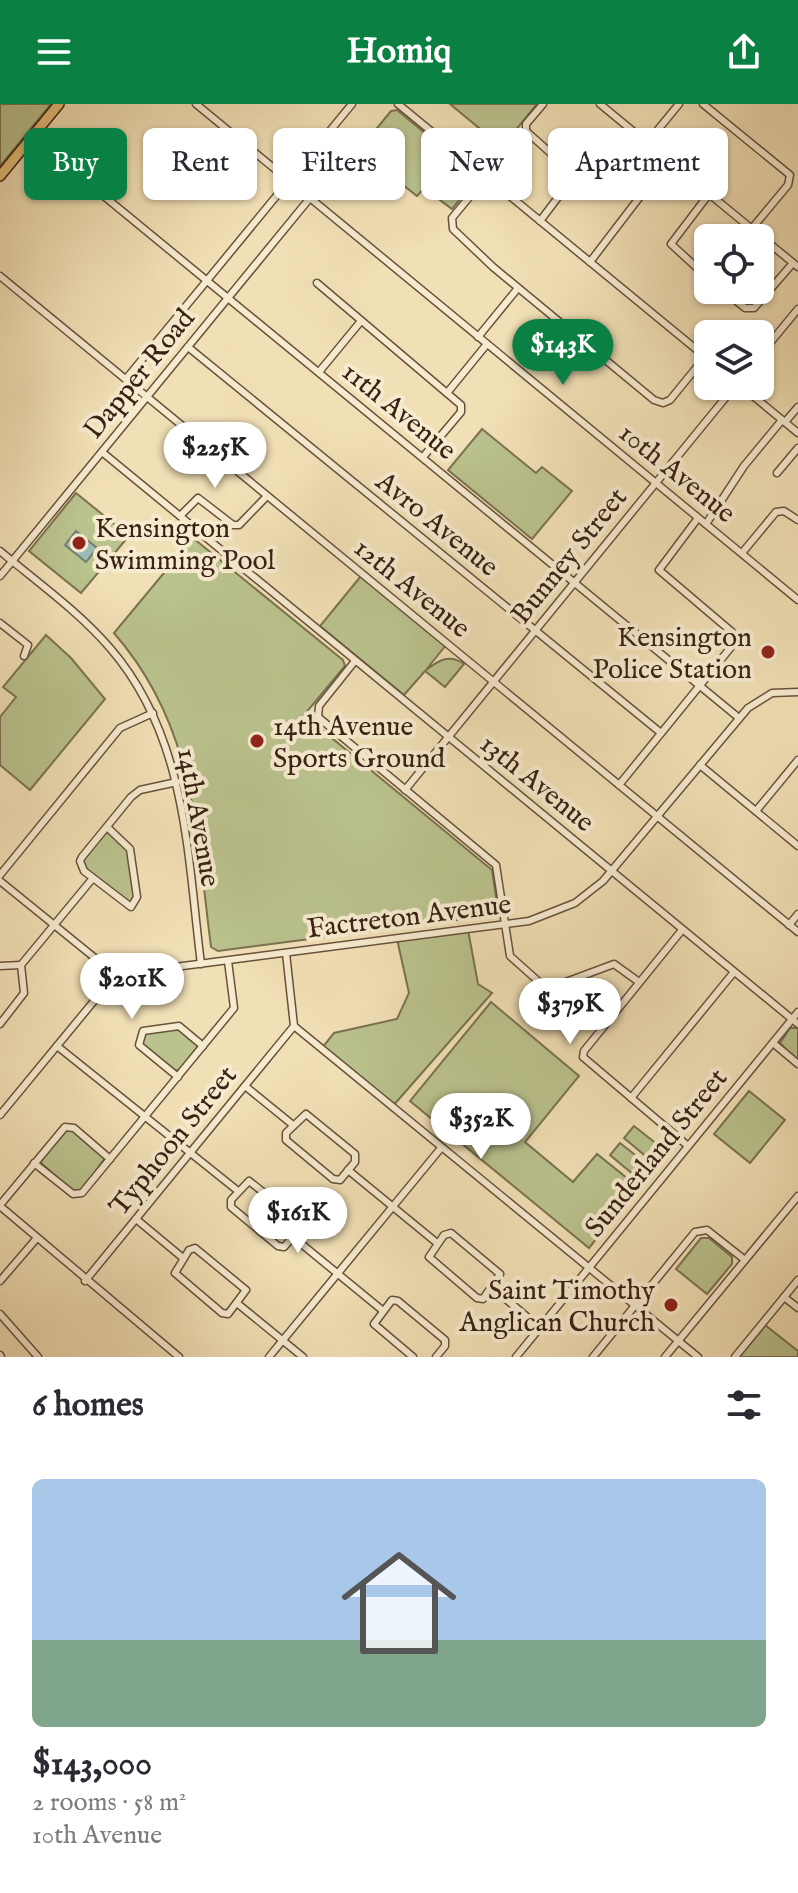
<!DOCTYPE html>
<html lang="en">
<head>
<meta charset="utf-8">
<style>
	body { margin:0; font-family:"IM FELL English",serif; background:#f2f2f3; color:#2b2b33; height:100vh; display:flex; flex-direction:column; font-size:30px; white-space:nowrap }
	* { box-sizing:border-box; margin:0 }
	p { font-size:26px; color:#7c7c81 }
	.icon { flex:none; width:44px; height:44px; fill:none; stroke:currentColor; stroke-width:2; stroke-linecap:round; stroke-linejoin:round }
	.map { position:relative; height:1253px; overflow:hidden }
	.side { display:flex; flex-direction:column; background:#fff; flex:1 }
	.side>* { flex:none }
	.hud { position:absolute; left:24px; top:24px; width:750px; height:72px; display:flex; gap:16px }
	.fabs { position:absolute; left:694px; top:120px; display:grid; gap:16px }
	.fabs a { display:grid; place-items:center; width:80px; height:80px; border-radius:12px; background:#fff; box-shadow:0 2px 6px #0004; font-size:40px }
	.price { position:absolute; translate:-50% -68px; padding:0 18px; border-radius:28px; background:#fff; color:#222; font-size:26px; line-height:52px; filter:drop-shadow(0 2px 4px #0008) }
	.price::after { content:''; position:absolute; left:50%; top:48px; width:24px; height:18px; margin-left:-12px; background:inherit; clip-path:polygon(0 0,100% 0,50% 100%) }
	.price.selected { background:#0b8043; color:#fff }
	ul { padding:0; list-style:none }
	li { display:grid; align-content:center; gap:16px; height:424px; padding:0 32px }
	li span { display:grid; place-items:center; height:248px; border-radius:12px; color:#555 }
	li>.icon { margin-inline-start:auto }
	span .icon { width:144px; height:144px; fill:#fffc; stroke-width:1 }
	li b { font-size:34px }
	h2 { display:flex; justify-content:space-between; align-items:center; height:96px; padding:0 32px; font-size:34px }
	.chip { padding:0 28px; border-radius:12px; background:#fff; box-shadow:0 2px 6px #0004; font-size:28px; line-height:72px }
	.chip.selected { background:#0b8043; color:#fff }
	header { display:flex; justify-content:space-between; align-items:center; height:104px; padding:0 32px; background:#0b8043; color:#fff; font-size:36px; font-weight:800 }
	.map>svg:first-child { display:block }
</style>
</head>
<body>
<header><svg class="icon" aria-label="menu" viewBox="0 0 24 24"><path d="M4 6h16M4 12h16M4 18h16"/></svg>Homiq<svg class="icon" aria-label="share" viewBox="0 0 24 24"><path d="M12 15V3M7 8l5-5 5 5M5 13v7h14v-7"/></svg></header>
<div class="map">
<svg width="798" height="1253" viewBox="0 0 798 1253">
	<rect width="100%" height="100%" fill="#f1dfb5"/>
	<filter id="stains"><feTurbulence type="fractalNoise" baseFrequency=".0025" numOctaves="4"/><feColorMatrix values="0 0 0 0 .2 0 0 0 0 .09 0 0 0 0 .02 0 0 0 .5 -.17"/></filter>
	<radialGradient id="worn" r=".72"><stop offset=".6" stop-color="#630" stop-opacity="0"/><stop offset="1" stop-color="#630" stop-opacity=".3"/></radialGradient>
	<g fill="#bac28d" stroke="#7a7250" stroke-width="2">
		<polygon points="0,0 51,0 0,62"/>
		<polygon points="450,0 537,0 502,43"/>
		<polygon points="397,6 475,70 476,75 452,105 424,84 417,92 359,46 391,7"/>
		<polygon points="482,325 536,369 542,363 572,387 532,435 448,366"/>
		<polygon points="76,389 129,432 81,489 29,447"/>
		<path d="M 193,434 L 343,556 L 345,562 L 304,611 L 492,766 L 498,806 L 495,811 L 218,847 L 211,843 C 196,726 195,622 114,529 Z"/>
		<path d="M 361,472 L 446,541 L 426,566 C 438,557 449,549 464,560 L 445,583 L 425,567 L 404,591 L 320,522 Z"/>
		<polygon points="46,531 71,554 105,595 30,686 0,661 0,613 16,593 3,583"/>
		<polygon points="109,728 127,742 135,794 130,799 86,765 82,758 103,730"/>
		<polygon points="468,826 478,880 492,889 392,1003 321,945 334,929 397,915 409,889 397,835"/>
		<polygon points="491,898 579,972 525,1038 573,1078 597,1050 638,1083 589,1144 410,997"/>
		<polygon points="176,923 198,942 181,965 175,967 142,941 145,928"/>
		<polygon points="790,924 798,924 798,958 780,939"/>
		<polygon points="749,987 785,1016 750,1059 714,1030"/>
		<polygon points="634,1022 658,1041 648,1054 624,1034"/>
		<polygon points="65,1025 72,1025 105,1054 81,1087 75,1089 40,1058"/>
		<polygon points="620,1039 644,1058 634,1071 610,1051"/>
		<polygon points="701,1134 709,1134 732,1153 732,1160 707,1190 676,1165"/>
		<polygon points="765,1221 798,1247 798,1253 739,1253"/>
	</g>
	<polygon fill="#9cbbb4" stroke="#757e74" stroke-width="2" points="76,427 97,444 86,458 65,441"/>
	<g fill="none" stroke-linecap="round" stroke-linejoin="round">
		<g stroke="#68513c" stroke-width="9">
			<g id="street">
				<polyline points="196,0 798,496"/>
				<polyline points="398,0 708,255"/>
				<polyline points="600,0 798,163"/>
				<polyline points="703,0 790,71 788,81 744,134"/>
				<polyline points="32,33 739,614"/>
				<polyline points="647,39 679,0"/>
				<polyline points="486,73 452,114 453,125 493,163 654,296 663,299 670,296 705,253"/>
				<polyline points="540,117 575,71 526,27 526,20 543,0"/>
				<polyline points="590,158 668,56"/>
				<polyline points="0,172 798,828"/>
				<polyline points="708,174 671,140 709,90"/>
				<polyline points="317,179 461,301 461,308 423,353"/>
				<polyline points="723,186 745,204 754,204 793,159"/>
				<polyline points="478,233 518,184"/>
				<polyline points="188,243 661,629"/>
				<polyline points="760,251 798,205"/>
				<polyline points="319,268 361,217"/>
				<polyline points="126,275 352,0"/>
				<polyline points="741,282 798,329"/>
				<polyline points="447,289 487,240"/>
				<polyline points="785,318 798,303"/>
				<polyline points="102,348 798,920"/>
				<polyline points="777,369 798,344"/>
				<polyline points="180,412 198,394 233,421 239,421 267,392"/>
				<polyline points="706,420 744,362 782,316"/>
				<path d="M 0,447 C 37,478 78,507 110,544 C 187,633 187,749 201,860"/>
				<polyline points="742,449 776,408 784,407 798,416"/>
				<polyline points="0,472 310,94"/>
				<polyline points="0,519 28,541 24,552"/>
				<polyline points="355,557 319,602 318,613 496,761 510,852 547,885 614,860 639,878"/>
				<polyline points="700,661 798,742"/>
				<polyline points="619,681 736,537 732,528 659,466 698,414"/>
				<polyline points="405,686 735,282"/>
				<polyline points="756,707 798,656"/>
				<polyline points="107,723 130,745 137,793 131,803 84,767 80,757 82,753 131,693 140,686 177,678"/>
				<polyline points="0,771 120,624 153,609"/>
				<polyline points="0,777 106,863 121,870 529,817 575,799 603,777 748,604 772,589 798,588"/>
				<polyline points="789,821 798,810"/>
				<polyline points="682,826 584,947 583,953 688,1042"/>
				<polyline points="286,849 294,922 698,1253"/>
				<polyline points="0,862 21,861"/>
				<polyline points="0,920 24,889 21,861 93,774"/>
				<polyline points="773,939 798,960"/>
				<polyline points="57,942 238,1087"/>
				<polyline points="178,973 139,941 143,927 179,922 203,942"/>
				<polyline points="245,982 293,1021"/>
				<polyline points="631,994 734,868"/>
				<polygon points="306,1010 355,1050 355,1058 340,1076 333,1075 286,1036 286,1029"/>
				<polyline points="0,1011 108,880 114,868"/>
				<polyline points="34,1059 73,1090 82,1089 234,904 228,857"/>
				<polyline points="348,1066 437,1139"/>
				<polygon points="249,1077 300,1117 301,1124 284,1143 278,1142 231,1103 231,1096"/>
				<polyline points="0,1101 65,1023 74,1024 110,1055"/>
				<polyline points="0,1102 179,1253"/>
				<polyline points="136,1115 183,1154"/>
				<polygon points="451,1129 500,1170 483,1195 477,1194 429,1153 444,1131"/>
				<polyline points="293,1133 382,1206"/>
				<polygon points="195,1144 246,1186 228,1210 222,1209 175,1169 189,1146"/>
				<polyline points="0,1177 37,1134"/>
				<polyline points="85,1177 294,922"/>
				<polyline points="493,1184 540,1224"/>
				<polyline points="784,1193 798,1204"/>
				<polyline points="238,1200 303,1253"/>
				<polyline points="0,1210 38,1253"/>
				<polyline points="0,1251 1,1253"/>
				<polyline points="269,1253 441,1044"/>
				<polyline points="413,1253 374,1220 392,1196 398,1197 445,1236 445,1242 436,1253"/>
				<polyline points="516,1253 798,908"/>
				<polyline points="593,1253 695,1128 707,1126 745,1156"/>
				<polyline points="665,1253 798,1092"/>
				<polyline points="735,1253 798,1176"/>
			</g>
		</g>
		<g stroke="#3a2214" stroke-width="12">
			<polyline id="primary" points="0,72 59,0"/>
		</g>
		<use href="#street" stroke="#f6eacf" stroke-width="6"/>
		<use href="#primary" stroke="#e8c07a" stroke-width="9"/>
	</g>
	<g fill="#8f2418" stroke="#f6eacf" stroke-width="3">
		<circle cx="79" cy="439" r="8"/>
		<circle cx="768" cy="548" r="8"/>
		<circle cx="257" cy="637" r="8"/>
		<circle cx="671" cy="1201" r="8"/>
	</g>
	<g text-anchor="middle" stroke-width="8" stroke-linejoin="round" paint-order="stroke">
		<g font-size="28" fill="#3a2214" stroke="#f6eacf">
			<text transform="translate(138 269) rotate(-51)" y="10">Dapper Road</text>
			<text transform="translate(400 306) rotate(39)" y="10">11th Avenue</text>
			<text transform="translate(678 368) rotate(39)" y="10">10th Avenue</text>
			<text transform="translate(438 419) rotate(39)" y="10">Avro Avenue</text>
			<text transform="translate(568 451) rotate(-51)" y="10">Bunney Street</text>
			<text transform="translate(413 483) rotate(39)" y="10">12th Avenue</text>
			<text transform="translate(538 678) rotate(39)" y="10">13th Avenue</text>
			<text transform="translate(200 713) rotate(80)" y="10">14th Avenue</text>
			<text transform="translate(409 811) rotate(-7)" y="10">Factreton Avenue</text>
			<text transform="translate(172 1036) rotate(-51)" y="10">Typhoon Street</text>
			<text transform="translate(655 1048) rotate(-51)" y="10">Sunderland Street</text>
		</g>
		<g font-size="28" fill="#3a2214" stroke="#f6eacf" text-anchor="start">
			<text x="95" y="433">Kensington<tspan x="95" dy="32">Swimming Pool</tspan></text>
			<text x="752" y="542" text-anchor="end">Kensington<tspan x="752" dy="32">Police Station</tspan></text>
			<text x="273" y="631">14th Avenue<tspan x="273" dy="32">Sports Ground</tspan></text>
			<text x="655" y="1195" text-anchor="end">Saint Timothy<tspan x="655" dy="32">Anglican Church</tspan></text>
		</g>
	</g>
	<rect width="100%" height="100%" filter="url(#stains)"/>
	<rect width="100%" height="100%" fill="url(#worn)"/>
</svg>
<div class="fabs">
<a><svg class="icon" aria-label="locate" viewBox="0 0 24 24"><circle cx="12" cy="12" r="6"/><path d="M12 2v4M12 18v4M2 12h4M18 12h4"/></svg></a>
<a><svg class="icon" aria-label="layers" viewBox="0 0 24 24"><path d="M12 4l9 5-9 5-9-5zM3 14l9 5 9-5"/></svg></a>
</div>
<b class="price selected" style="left:563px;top:283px">$143K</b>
<b class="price" style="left:215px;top:386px">$225K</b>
<b class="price" style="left:132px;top:917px">$201K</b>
<b class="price" style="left:570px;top:942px">$379K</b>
<b class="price" style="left:481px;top:1057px">$352K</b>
<b class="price" style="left:298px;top:1151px">$161K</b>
<div class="hud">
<a class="chip selected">Buy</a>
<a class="chip">Rent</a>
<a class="chip">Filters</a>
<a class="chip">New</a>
<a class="chip">Apartment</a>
</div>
</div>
<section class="side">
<h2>6 homes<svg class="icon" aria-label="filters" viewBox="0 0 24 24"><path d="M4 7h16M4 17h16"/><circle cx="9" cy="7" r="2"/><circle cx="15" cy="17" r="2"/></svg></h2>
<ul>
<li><span style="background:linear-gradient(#a9c7e8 65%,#7fa58c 0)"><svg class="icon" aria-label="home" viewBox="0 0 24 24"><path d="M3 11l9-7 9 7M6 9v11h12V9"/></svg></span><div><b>$143,000</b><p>2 rooms · 58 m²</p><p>10th Avenue</p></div></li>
</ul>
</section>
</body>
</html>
